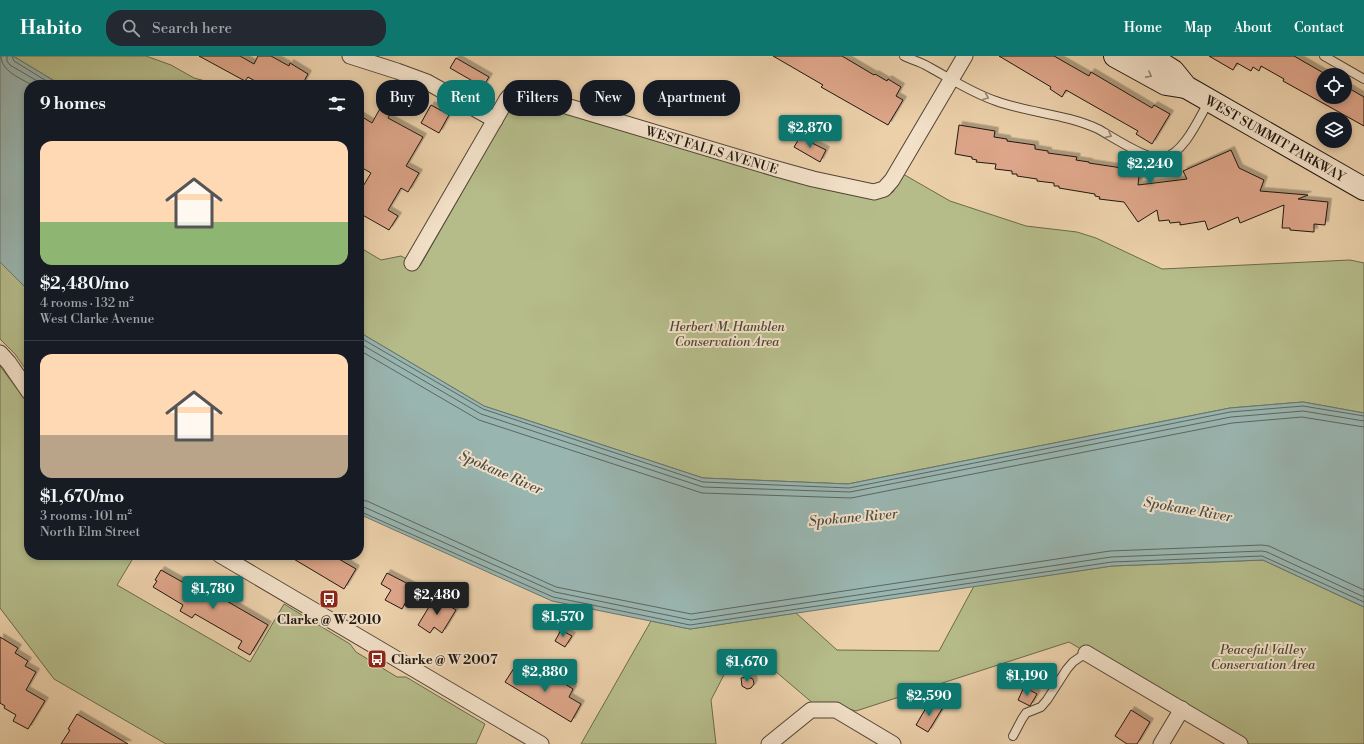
<!DOCTYPE html>
<html lang="en">
<head>
<meta charset="utf-8">
<style>
	body { margin:0; font-family:"Libre Bodoni",serif; background:#242831; color:#f1f3f6; height:100vh; display:flex; flex-direction:column; font-size:15px; white-space:nowrap }
	* { box-sizing:border-box; margin:0 }
	p { font-size:13px; color:#9ea1a6 }
	.icon { flex:none; width:22px; height:22px; fill:none; stroke:currentColor; stroke-width:2; stroke-linecap:round; stroke-linejoin:round }
	.map { position:relative; flex:1; overflow:hidden }
	.panel { position:absolute; left:24px; top:24px; width:340px; height:480px; display:flex; flex-direction:column; background:#171b24; border-radius:16px; box-shadow:0 2px 6px #0003 }
	.panel>* { flex:none }
	.banner { position:absolute; left:376px; top:24px; width:380px; height:36px; display:flex; gap:8px }
	.buttons { position:absolute; left:1316px; top:12px; display:grid; gap:8px }
	.buttons a { display:grid; place-items:center; width:36px; height:36px; border-radius:50%; background:#171b24; box-shadow:0 2px 6px #0003; font-size:20px }
	.price { position:absolute; translate:-50% -34px; padding:0 9px; border-radius:4px; background:#0f766e; color:#fff; font-size:13px; line-height:26px; filter:drop-shadow(0 1px 2px #0008) }
	.price::after { content:''; position:absolute; left:50%; top:24px; width:12px; height:9px; margin-left:-6px; background:inherit; clip-path:polygon(0 0,100% 0,50% 100%) }
	.price.current { background:#222; color:#fff }
	ul { padding:0; list-style:none }
	li { display:grid; align-content:center; gap:8px; height:212px; padding:0 16px }
	li+li { border-top:1px solid #363941 }
	li span { display:grid; place-items:center; height:124px; border-radius:12px; color:#555 }
	li>.icon { margin-inline-start:auto }
	span .icon { width:72px; height:72px; fill:#fffc; stroke-width:1 }
	li b { font-size:17px }
	h2 { display:flex; justify-content:space-between; align-items:center; height:48px; padding:0 16px; font-size:17px }
	.tag { padding:0 14px; border-radius:16px; background:#171b24; box-shadow:0 2px 6px #0003; font-size:14px; line-height:36px }
	.tag.current { background:#0f766e; color:#fff }
	header { display:flex; align-items:center; gap:24px; box-sizing:border-box; height:56px; padding:0 20px; background:#0f766e; color:#fff }
	header strong { font-size:19px }
	nav { display:flex; gap:22px; margin-inline-start:auto; font-size:14px }
	.search { width:280px; height:36px; background:#242831; display:flex; align-items:center; gap:10px; box-sizing:border-box; padding:0 14px; border-radius:16px; color:#9ea1a6; font-size:15px }
	.map>svg:first-child { display:block }
</style>
</head>
<body>
<header>
<strong>Habito</strong>
<div class="search"><svg class="icon" aria-label="search" viewBox="0 0 24 24"><circle cx="10" cy="10" r="6"/><path d="M15 15l6 6"/></svg>Search here</div>
<nav><a>Home</a><a>Map</a><a>About</a><a>Contact</a></nav>
</header>
<div class="map">
<svg width="1364" height="688" viewBox="0 0 1364 688">
	<defs>
		<filter id="shadow"><feDropShadow dx="3.5" dy="-3.5" stdDeviation="0" flood-color="#0004"/></filter>
	</defs>
	<rect width="100%" height="100%" fill="#ebd0aa"/>
	<filter id="stains"><feTurbulence type="fractalNoise" baseFrequency=".005" numOctaves="4"/><feColorMatrix values="0 0 0 0 .2 0 0 0 0 .09 0 0 0 0 .02 0 0 0 .5 -.17"/></filter>
	<radialGradient id="worn" r=".72"><stop offset=".6" stop-color="#630" stop-opacity="0"/><stop offset="1" stop-color="#630" stop-opacity=".3"/></radialGradient>
	<g fill="#b5bc8a" stroke="#6a6a4c">
		<polygon points="13,0 146,0 171,9 194,22 213,27 216,29 61,29"/>
		<polygon points="518,42 886,140 893,136 903,118 950,145 1026,170 1077,176 1096,182 1162,213 1350,204 1364,207 1364,357 1303,346 1230,352 848,428 703,422 484,350 359,276 359,191 381,204 401,200 420,210 514,45"/>
		<polygon points="0,206 29,235 29,318 15,298 0,283"/>
		<polygon points="0,310 29,349 29,499 135,499 117,529 250,606 284,548 350,588 356,596 397,621 406,621 485,668 476,688 166,688 54,623 0,552"/>
		<polygon points="1263,504 1364,551 1364,688 1240,688 1069,586 856,655 838,650 815,649 768,609 727,613 711,644 716,688 581,688 651,565 690,573 796,557 837,594 939,595 974,530 1112,510"/>
	</g>
	<g fill="#99b5b0" stroke="#687670">
		<polygon points="0,0 13,0 61,29 29,29 29,235 0,206"/>
		<polygon points="359,276 484,350 703,422 848,428 1230,352 1303,346 1364,357 1364,551 1263,504 1112,510 690,573 552,545 359,458"/>
	</g>
	<g fill="none" stroke-linecap="round" stroke-linejoin="round">
		<g stroke="#5c6660" stroke-width="1">
			<path d="M 1,0 C 1,15 20,22 32,29"/>
			<polyline points="7,0 7,5 10,9 44,29"/>
			<polyline points="12,0 14,5 53,29"/>
			<polyline points="359,281 483,353 703,426 849,432 1230,356 1303,350 1364,360"/>
			<polyline points="359,287 481,358 703,431 850,436 1231,361 1303,355 1364,365"/>
			<polyline points="359,294 479,364 702,437 851,442 1232,367 1302,361 1364,371"/>
			<polyline points="359,444 367,445 556,531 691,558 1110,495 1262,489 1269,490 1364,534"/>
			<polyline points="359,450 364,451 555,536 691,564 1111,501 1262,495 1267,496 1364,541"/>
			<polyline points="359,455 553,541 690,569 1112,506 1262,500 1364,546"/>
		</g>
	</g>
	<g fill="#dda589" stroke="#1f170f" filter="url(#shadow)">
		<polygon points="199,0 240,0 254,8 258,0 271,0 289,10 290,7 308,18 302,29 262,29 248,21 245,25"/>
		<polygon points="773,0 842,0 874,19 875,18 887,25 888,23 901,31 896,40 903,44 888,69 821,31 823,29"/>
		<polygon points="999,0 1054,0 1089,20 1091,16 1152,52 1154,49 1170,58 1152,88 1136,78 1138,75 1066,34 1062,41 1050,33 1051,31"/>
		<polygon points="1209,0 1294,0 1327,19 1323,19 1323,41 1345,41 1345,30 1364,41 1364,70 1283,25 1284,23 1261,10 1259,15 1253,11 1251,15 1237,7 1233,14"/>
		<polygon points="456,2 489,21 483,31 450,12"/>
		<polygon points="387,40 397,46 388,62 423,81 406,110 419,117 408,136 401,132 388,154 398,160 389,174 359,157 359,137 371,117 359,110 359,59 372,67"/>
		<polygon points="431,49 449,59 439,77 421,67"/>
		<polygon points="959,69 995,75 994,81 1007,83 1007,85 1035,89 1035,93 1048,95 1048,97 1077,101 1076,104 1089,106 1089,107 1122,112 1122,110 1140,112 1138,129 1187,123 1183,115 1231,94 1239,112 1264,124 1260,135 1308,139 1298,143 1328,146 1325,169 1314,168 1314,176 1290,174 1290,172 1282,172 1284,149 1240,167 1238,161 1208,174 1205,165 1180,169 1180,166 1170,167 1169,164 1159,165 1157,154 1138,166 1124,146 1099,143 1100,141 1095,140 1095,138 1059,132 1059,130 1054,130 1054,127 1037,125 1037,123 1017,120 1017,118 1012,118 1012,115 995,113 996,108 976,106 977,104 972,103 972,101 955,98"/>
		<polygon points="800,81 826,94 820,106 794,91"/>
		<polygon points="287,499 332,499 356,513 344,533"/>
		<polygon points="161,514 193,532 198,524 208,529 206,533 268,569 250,599 238,592 242,585 195,558 192,562 180,555 183,549 153,531 157,525 155,524"/>
		<polygon points="387,517 414,531 402,553 385,544 391,534 381,528"/>
		<polygon points="435,541 456,554 442,577 434,571 430,577 418,569"/>
		<polygon points="561,574 572,580 565,591 555,585"/>
		<polygon points="0,581 18,592 15,597 28,605 25,610 36,616 26,634 45,645 28,673 13,665 16,659 4,652 5,650 0,647"/>
		<polygon points="516,609 543,626 545,623 551,626 554,621 573,633 569,641 581,648 571,666 505,626"/>
		<polygon points="748,621 753,623 754,628 751,632 747,633 742,630 741,622"/>
		<polygon points="1024,631 1037,638 1030,650 1018,644"/>
		<polygon points="930,645 942,653 928,676 916,669"/>
		<polygon points="1131,654 1150,666 1137,688 1127,688 1115,680"/>
		<polygon points="77,658 128,688 61,688 70,674 68,673"/>
	</g>
	<g fill="none" stroke-linecap="round" stroke-linejoin="round">
		<g stroke="#524536" stroke-width="10">
			<g id="lane">
				<path d="M 904,0 C 912,4 921,6 929,11 C 951,23 972,37 996,45 C 1029,57 1066,58 1098,73 C 1113,81 1148,105 1163,102 C 1184,98 1199,62 1209,45"/>
				<polyline points="1324,0 1364,23"/>
				<polyline points="1013,680 1022,663 1026,657 1041,651 1047,644 1067,613 1073,606 1086,597"/>
			</g>
		</g>
		<g stroke="#524536" stroke-width="17">
			<g id="street">
				<polyline points="350,0 397,15 427,26 495,64"/>
				<path id="s1" d="M 412,207 L 507,43 C 512,36 518,36 526,38 L 777,113 L 813,123 L 874,136 L 884,133 L 892,124 L 965,0"/>
				<polyline points="0,297 9,307 29,336"/>
				<polyline points="220,499 541,688"/>
				<polyline points="1086,597 1240,688"/>
				<polyline points="769,688 811,654 836,654 893,688"/>
				<polyline points="1161,688 1182,653"/>
			</g>
		</g>
		<g stroke="#1f170f" stroke-width="24">
			<g id="secondary">
				<polyline points="1115,0 1166,28 1185,31"/>
				<path id="s2" d="M 1149,0 L 1173,15 L 1186,31 L 1364,133"/>
			</g>
		</g>
		<use href="#lane" stroke="#f2e0c8" stroke-width="8"/>
		<use href="#street" stroke="#f2e0c8" stroke-width="15"/>
		<use href="#secondary" stroke="#f2e0c8" stroke-width="22"/>
	</g>
	<defs><path id="oneway-chevron" d="M-2-3.5L2.5 0L-2 3.5" fill="none" stroke-width="1.6" stroke-linecap="round" stroke-linejoin="round"/></defs>
	<g stroke="#938675">
		<use href="#oneway-chevron" transform="translate(1149 19) rotate(28)"/>
		<use href="#oneway-chevron" transform="translate(986 41) rotate(22)"/>
		<use href="#oneway-chevron" transform="translate(1109 79) rotate(27)"/>
	</g>
	<defs>
		<g id="bus-square" transform="scale(1)"><rect x="-9" y="-9" width="18" height="18" rx="4" fill="#8f2418" stroke="#f2e0c8"/><path d="M-5-6H5V4H4V6H2V4H-2V6H-4V4H-5ZM-3.5-4V0h7V-4ZM-3.5 1.2v1.5H-2V1.2ZM2 1.2v1.5H3.5V1.2Z" fill="#fff"/></g>
	</defs>
	<g fill-rule="evenodd">
		<use href="#bus-square" x="329" y="543"/>
		<use href="#bus-square" x="377" y="603"/>
	</g>
	<g text-anchor="middle" stroke-width="4" stroke-linejoin="round" paint-order="stroke">
		<g font-size="13" fill="#1f170f" stroke="#f2e0c8">
			<text dy="5" stroke="none"><textPath href="#s2" startOffset="152">WEST SUMMIT PARKWAY</textPath></text>
			<text dy="5" stroke="none"><textPath href="#s1" startOffset="405">WEST FALLS AVENUE</textPath></text>
		</g>
		<g font-size="13" font-style="italic" fill="#4c4934" stroke="#f2e0c8">
			<text x="727" y="275">Herbert M. Hamblen<tspan x="727" dy="15">Conservation Area</tspan></text>
			<text x="1263" y="598">Peaceful Valley<tspan x="1263" dy="15">Conservation Area</tspan></text>
		</g>
		<g font-size="13" font-weight="bold" fill="#1f170f" stroke="#f2e0c8">
			<text x="329" y="568">Clarke @ W 2010</text>
			<text x="391" y="608" text-anchor="start">Clarke @ W 2007</text>
		</g>
		<g font-size="14" font-style="italic" fill="#4a4e47" stroke="#f2e0c8">
			<text transform="translate(501 416) rotate(24)" y="5">Spokane River</text>
			<text transform="translate(1188 453) rotate(10)" y="5">Spokane River</text>
			<text transform="translate(853 461) rotate(-5)" y="5">Spokane River</text>
		</g>
	</g>
	<rect width="100%" height="100%" filter="url(#stains)"/>
	<rect width="100%" height="100%" fill="url(#worn)"/>
</svg>
<div class="buttons">
<a><svg class="icon" aria-label="locate" viewBox="0 0 24 24"><circle cx="12" cy="12" r="6"/><path d="M12 2v4M12 18v4M2 12h4M18 12h4"/></svg></a>
<a><svg class="icon" aria-label="layers" viewBox="0 0 24 24"><path d="M12 4l9 5-9 5-9-5zM3 14l9 5 9-5"/></svg></a>
</div>
<b class="price" style="left:810px;top:93px">$2,870</b>
<b class="price" style="left:1150px;top:129px">$2,240</b>
<b class="price" style="left:213px;top:554px">$1,780</b>
<b class="price current" style="left:437px;top:560px">$2,480</b>
<b class="price" style="left:563px;top:582px">$1,570</b>
<b class="price" style="left:747px;top:627px">$1,670</b>
<b class="price" style="left:545px;top:637px">$2,880</b>
<b class="price" style="left:1027px;top:641px">$1,190</b>
<b class="price" style="left:929px;top:661px">$2,590</b>
<div class="banner">
<a class="tag">Buy</a>
<a class="tag current">Rent</a>
<a class="tag">Filters</a>
<a class="tag">New</a>
<a class="tag">Apartment</a>
</div>
<section class="panel">
<h2>9 homes<svg class="icon" aria-label="filters" viewBox="0 0 24 24"><path d="M4 7h16M4 17h16"/><circle cx="9" cy="7" r="2"/><circle cx="15" cy="17" r="2"/></svg></h2>
<ul>
<li><span style="background:linear-gradient(#ffd9b3 65%,#8fb573 0)"><svg class="icon" aria-label="home" viewBox="0 0 24 24"><path d="M3 11l9-7 9 7M6 9v11h12V9"/></svg></span><div><b>$2,480/mo</b><p>4 rooms · 132 m²</p><p>West Clarke Avenue</p></div></li>
<li><span style="background:linear-gradient(#ffd9b3 65%,#b9a48a 0)"><svg class="icon" aria-label="home" viewBox="0 0 24 24"><path d="M3 11l9-7 9 7M6 9v11h12V9"/></svg></span><div><b>$1,670/mo</b><p>3 rooms · 101 m²</p><p>North Elm Street</p></div></li>
</ul>
</section>
</div>
</body>
</html>
